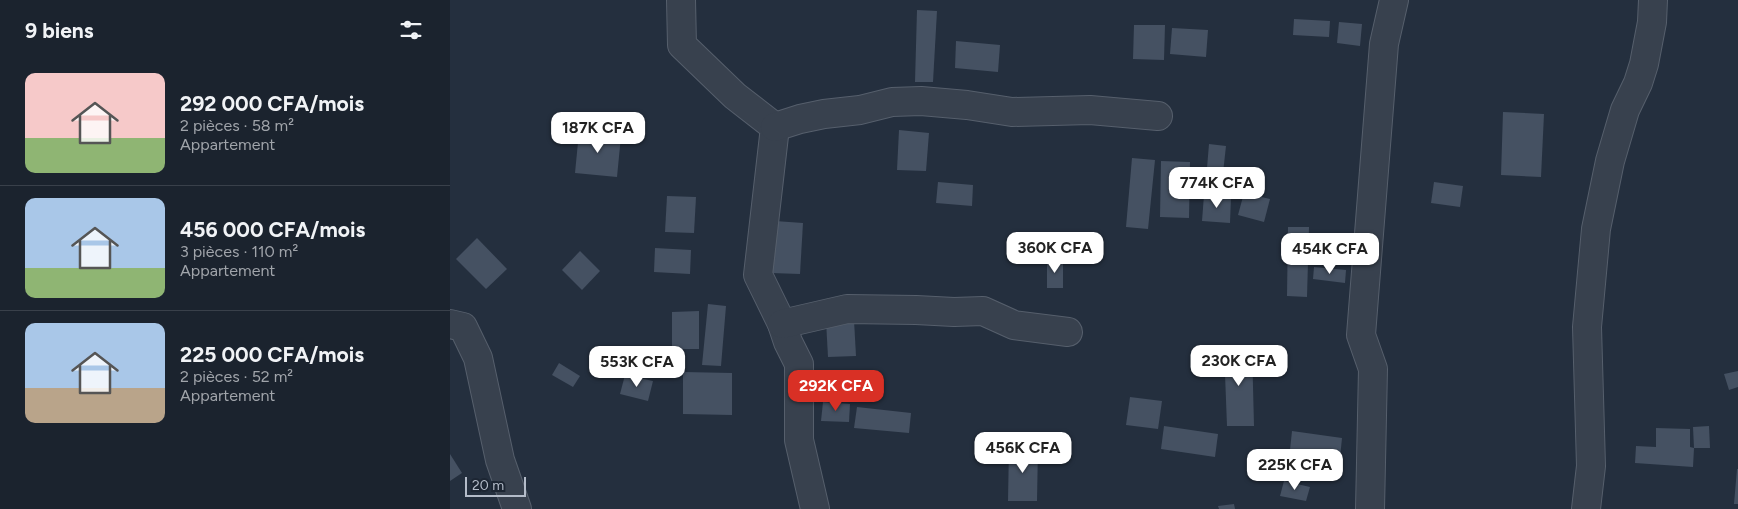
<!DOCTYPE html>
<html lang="fr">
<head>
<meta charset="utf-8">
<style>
	body { margin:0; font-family:Figtree,sans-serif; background:#242b36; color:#f1f3f6; height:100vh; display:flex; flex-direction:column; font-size:19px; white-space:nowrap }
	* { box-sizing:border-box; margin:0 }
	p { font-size:16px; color:#a0a4aa }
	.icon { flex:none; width:28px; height:28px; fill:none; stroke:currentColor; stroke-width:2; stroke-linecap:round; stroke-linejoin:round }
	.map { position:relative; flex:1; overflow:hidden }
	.sheet { display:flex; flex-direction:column; background:#1b232e; width:450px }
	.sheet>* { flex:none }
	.scale { position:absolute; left:15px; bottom:12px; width:61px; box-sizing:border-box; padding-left:5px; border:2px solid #b4bcc9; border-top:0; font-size:14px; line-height:18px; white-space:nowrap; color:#b4bcc9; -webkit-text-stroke:4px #1d2633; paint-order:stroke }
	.price { position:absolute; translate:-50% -42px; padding:0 11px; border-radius:10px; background:#fff; color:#222; font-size:16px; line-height:32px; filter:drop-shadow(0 1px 2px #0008) }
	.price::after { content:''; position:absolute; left:50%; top:30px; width:15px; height:11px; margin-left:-8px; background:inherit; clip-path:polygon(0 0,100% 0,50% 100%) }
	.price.on { background:#d93025; color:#fff }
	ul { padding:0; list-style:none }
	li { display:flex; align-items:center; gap:15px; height:125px; padding:0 25px }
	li+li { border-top:1px solid #39404a }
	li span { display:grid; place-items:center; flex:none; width:140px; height:100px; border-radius:10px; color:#555 }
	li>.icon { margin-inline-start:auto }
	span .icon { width:60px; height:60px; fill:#fffc; stroke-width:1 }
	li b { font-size:21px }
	h2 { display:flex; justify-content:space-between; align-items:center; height:60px; padding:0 25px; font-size:21px }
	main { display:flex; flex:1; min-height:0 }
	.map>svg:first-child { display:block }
</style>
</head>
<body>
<main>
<section class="sheet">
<h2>9 biens<svg class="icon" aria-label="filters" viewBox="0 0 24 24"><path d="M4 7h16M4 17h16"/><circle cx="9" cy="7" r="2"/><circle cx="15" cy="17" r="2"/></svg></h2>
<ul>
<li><span style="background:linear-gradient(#f6c9c9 65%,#8fb573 0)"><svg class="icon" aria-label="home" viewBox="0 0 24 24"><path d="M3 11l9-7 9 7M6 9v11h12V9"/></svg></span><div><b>292 000 CFA/mois</b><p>2 pièces · 58 m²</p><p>Appartement</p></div></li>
<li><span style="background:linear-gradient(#a9c7e8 70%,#8fb573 0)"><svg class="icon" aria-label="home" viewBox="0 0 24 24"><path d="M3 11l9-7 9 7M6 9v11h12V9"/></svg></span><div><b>456 000 CFA/mois</b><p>3 pièces · 110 m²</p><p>Appartement</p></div></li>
<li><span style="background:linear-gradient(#a9c7e8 65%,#b9a48a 0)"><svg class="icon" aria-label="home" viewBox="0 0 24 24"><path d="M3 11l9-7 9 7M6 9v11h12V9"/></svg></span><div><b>225 000 CFA/mois</b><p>2 pièces · 52 m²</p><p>Appartement</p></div></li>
</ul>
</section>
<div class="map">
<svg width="1288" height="509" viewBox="0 0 1288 509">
	<rect width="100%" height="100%" fill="#242f3e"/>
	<g fill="#455162">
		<polygon points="467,10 487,11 483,82 465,82"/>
		<polygon points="844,19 880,21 879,37 843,35"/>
		<polygon points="889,22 912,24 910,46 887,43"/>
		<polygon points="684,25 715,25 714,60 683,59"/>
		<polygon points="722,28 758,30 756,57 720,54"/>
		<polygon points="506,41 550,45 548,72 505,68"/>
		<polygon points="1053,112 1094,114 1091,177 1051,175"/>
		<polygon points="449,130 479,133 476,171 447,170"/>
		<polygon points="129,132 171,136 167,177 125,173"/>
		<polygon points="759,144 776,146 772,182 756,180"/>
		<polygon points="682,158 705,160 698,229 676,227"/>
		<polygon points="711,161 740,162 739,218 710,217"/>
		<polygon points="488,182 523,185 522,206 486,203"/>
		<polygon points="984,182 1013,186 1010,207 981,203"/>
		<polygon points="794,193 820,199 814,222 788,215"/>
		<polygon points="754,195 781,197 780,223 752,221"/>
		<polygon points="217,196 246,197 244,233 215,232"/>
		<polygon points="325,221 353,223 350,274 321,273"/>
		<polygon points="838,227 859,227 857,297 837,296"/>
		<polygon points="27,238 57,269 36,289 6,259"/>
		<polygon points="205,248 241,250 240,274 204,272"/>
		<polygon points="130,251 150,271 132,290 112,270"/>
		<rect x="597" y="261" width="16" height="27"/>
		<polygon points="864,267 896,270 895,283 863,279"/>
		<polygon points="258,304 276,306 271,366 252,365"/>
		<polygon points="249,311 249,349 222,349 222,312"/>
		<polygon points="404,320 406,356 378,357 376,321"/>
		<polygon points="802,347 804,426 777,426 774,348"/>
		<polygon points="109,363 130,376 123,387 102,375"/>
		<polygon points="1288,371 1288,387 1279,390 1274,374"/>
		<polygon points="233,372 282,373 282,415 233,414"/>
		<polygon points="175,375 203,381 198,401 170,394"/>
		<polygon points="680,397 712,401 708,429 676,425"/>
		<polygon points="373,402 400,404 399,422 371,421"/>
		<polygon points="407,407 461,413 459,433 404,428"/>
		<polygon points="714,426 768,434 765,457 711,449"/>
		<polygon points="1259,426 1260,448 1244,448 1243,427"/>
		<polygon points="1206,428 1240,429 1240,447 1244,448 1243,467 1185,463 1186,446 1206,447"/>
		<polygon points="842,431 892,438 890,458 840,450"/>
		<polygon points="559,446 588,447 587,501 558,501"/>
		<polygon points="0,454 12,473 0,481"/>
		<polygon points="1287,469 1288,469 1288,504 1284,504"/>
		<polygon points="834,481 860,487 856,501 830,496"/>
		<polygon points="784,504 785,509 769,509 768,506"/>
	</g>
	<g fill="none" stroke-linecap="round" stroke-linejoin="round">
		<g stroke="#565f6c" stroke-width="30">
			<g id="minor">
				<polyline points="231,0 232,45 285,96 325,127 308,275 332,324 338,342 349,364 349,440 365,509"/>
				<polyline points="325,127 350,119 374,114 410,110 442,102 471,101 517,105 562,112 640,110 708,116"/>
				<polyline points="0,324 13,327 28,358 50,460 67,509"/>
				<polyline points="332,324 397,309 466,310 504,312 533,311 564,325 618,332"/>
				<polyline points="920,509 923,369 911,335 934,44 944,0"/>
				<polyline points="1136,509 1141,466 1137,327 1146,229 1160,161 1175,110 1188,83 1194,64 1202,22 1203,0"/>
			</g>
		</g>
		<use href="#minor" stroke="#38414e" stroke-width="28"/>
	</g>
</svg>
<div class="scale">20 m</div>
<b class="price" style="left:148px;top:154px">187K CFA</b>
<b class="price" style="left:767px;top:209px">774K CFA</b>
<b class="price" style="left:605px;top:274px">360K CFA</b>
<b class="price" style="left:880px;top:275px">454K CFA</b>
<b class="price" style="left:789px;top:387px">230K CFA</b>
<b class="price" style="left:187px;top:388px">553K CFA</b>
<b class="price on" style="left:386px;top:412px">292K CFA</b>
<b class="price" style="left:573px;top:474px">456K CFA</b>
<b class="price" style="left:845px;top:491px">225K CFA</b>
</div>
</main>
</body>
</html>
